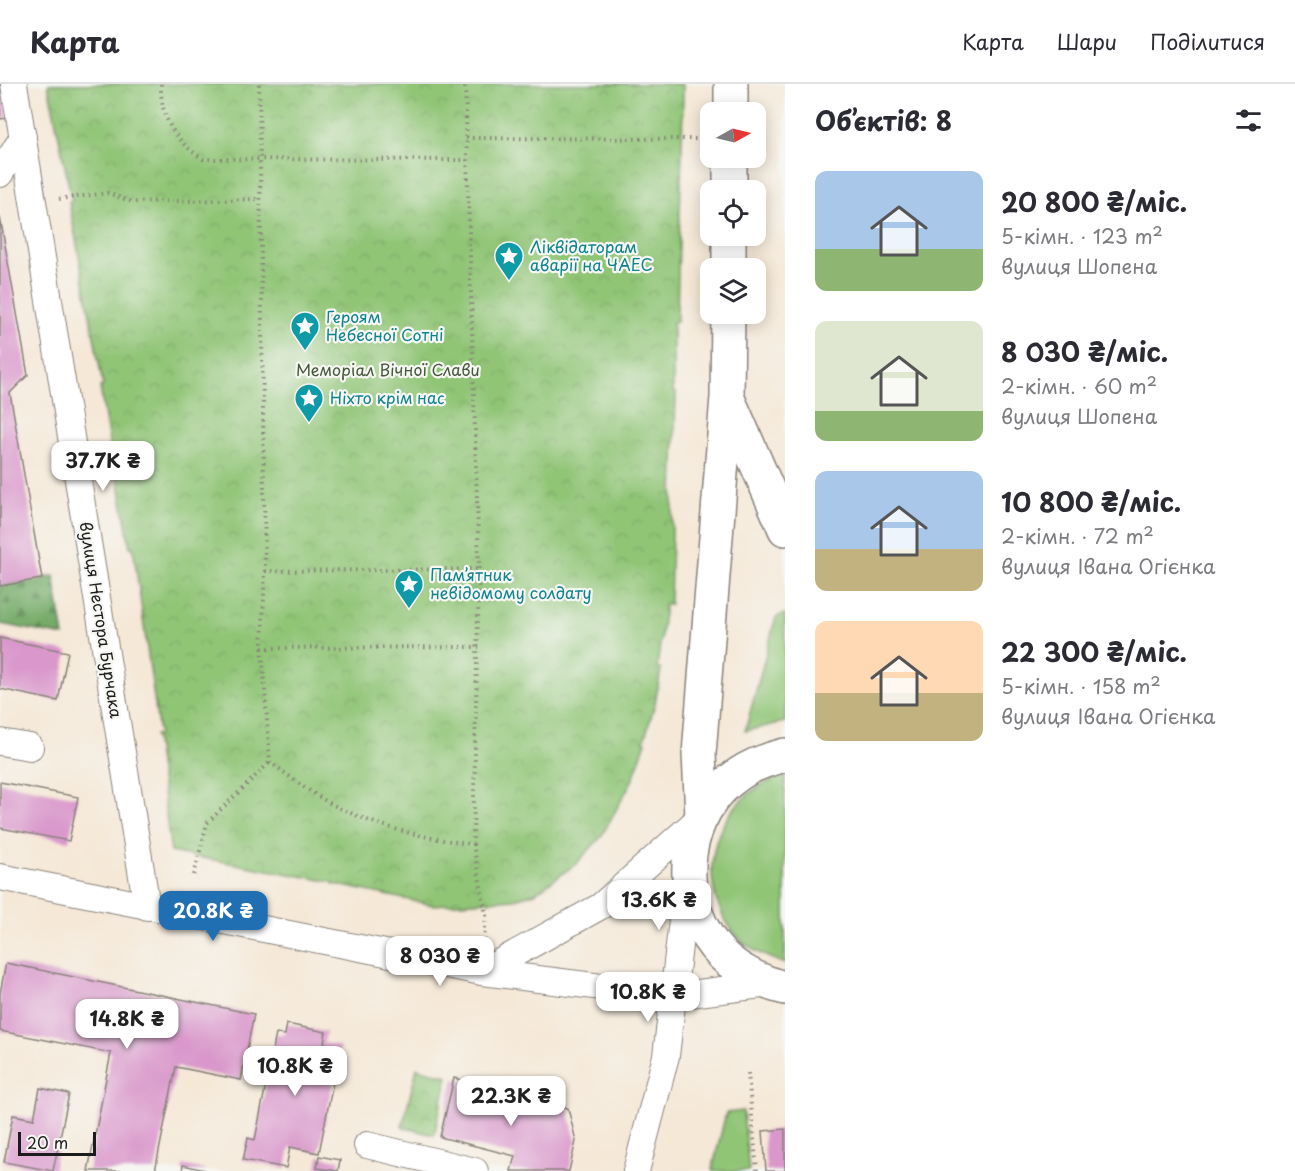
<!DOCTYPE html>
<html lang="uk">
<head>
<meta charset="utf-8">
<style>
	body { margin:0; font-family:"Playpen Sans",sans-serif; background:#f2f2f3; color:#2b2b33; height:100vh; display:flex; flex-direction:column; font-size:22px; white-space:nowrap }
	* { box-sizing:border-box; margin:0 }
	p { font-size:20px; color:#7c7c81 }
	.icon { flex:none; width:33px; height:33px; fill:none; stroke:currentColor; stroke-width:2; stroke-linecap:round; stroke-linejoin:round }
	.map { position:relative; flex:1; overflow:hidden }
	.side { display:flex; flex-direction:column; background:#fff; width:510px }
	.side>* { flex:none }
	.needle { width:39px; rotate:82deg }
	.controls { position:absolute; left:700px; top:18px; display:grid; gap:12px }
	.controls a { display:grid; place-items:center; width:66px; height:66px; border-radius:12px; background:#fff; box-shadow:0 3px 15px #0003; font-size:30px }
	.scale { position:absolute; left:18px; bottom:15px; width:78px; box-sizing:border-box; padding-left:6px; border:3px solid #1c1c1c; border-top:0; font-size:16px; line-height:21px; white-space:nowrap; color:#1c1c1c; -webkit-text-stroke:4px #f6f6f2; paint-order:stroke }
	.price { position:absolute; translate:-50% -51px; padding:0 14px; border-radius:12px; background:#fff; color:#222; font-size:20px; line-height:39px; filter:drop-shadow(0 2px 3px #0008) }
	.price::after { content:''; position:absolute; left:50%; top:36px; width:18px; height:14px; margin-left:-9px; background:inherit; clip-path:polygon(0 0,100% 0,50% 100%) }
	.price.current { background:#1f6fb2; color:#fff }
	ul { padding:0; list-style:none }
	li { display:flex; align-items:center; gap:18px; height:150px; padding:0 30px }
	li span { display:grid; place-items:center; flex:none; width:168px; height:120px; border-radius:12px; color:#555 }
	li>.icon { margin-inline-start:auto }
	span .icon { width:72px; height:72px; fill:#fffc; stroke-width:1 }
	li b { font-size:26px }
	h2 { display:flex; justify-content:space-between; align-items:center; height:72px; padding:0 30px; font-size:26px }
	header { display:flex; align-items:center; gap:36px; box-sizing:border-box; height:84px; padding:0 30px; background:#fff; border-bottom:2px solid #e1e1e2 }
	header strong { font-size:28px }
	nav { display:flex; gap:33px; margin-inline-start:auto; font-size:21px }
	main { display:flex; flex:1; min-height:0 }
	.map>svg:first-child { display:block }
</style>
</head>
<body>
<header>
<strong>Карта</strong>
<nav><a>Карта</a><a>Шари</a><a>Поділитися</a></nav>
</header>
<main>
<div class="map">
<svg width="785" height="1087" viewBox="0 0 785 1087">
	<defs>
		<pattern id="forest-firs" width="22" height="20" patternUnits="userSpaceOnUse" patternTransform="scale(1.5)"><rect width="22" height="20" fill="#74aa67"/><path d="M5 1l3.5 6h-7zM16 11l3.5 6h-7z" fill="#5e8a54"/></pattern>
		<pattern id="park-crowns" width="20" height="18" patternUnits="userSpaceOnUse" patternTransform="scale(1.5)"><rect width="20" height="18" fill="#90c576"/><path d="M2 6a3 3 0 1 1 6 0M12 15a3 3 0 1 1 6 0" fill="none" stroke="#7ca966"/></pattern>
	</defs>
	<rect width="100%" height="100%" fill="#f6f6f2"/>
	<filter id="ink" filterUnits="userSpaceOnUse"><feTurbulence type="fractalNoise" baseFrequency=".0167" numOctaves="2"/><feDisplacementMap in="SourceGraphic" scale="12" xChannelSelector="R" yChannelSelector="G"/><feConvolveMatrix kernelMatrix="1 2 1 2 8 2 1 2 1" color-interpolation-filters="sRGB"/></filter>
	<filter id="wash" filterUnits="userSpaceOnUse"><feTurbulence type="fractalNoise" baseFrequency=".008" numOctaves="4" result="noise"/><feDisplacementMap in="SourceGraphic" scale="24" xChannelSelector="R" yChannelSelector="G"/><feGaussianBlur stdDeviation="1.35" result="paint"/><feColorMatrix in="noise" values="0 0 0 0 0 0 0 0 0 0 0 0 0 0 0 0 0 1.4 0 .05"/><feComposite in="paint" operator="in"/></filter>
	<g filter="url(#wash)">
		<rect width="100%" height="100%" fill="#f5e8d7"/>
		<g fill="#90c576" stroke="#567049" stroke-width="1.5">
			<polygon points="785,530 785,638 745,647 776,533"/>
			<path d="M 785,692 L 785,880 C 767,873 748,866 735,850 C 689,794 715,710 785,692 Z"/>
			<polygon points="743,1027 749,1087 712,1087 726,1029"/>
		</g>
		<polygon fill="url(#forest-firs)" stroke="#486342" stroke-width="1.5" points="54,492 64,552 0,540 0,502"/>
		<g fill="url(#park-crowns)" stroke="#567049" stroke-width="1.5">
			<path d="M 48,0 L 683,0 C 683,79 678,158 677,237 L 673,238 L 673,308 L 676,309 L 670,521 L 665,521 L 657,584 L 661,585 L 655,619 L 644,657 L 646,658 L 633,695 L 601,753 L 576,780 L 535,809 L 515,815 L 433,821 L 333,800 L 333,798 L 171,768 L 155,651 L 159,650 L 133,463 L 130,463 L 118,394 L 115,395 L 100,303 L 103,301 L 69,118 L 72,117 Z"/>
			<polygon points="417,984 448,992 434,1051 402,1043"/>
		</g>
		<g id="blocks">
			<g fill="#d997cb">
				<polygon points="0,0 2,0 8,34 0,35"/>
				<polygon points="0,133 28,291 10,309 42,495 0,502"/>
				<polygon points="0,554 68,568 58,617 0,605"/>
				<polygon points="0,698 78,713 69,757 0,744"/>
				<polygon points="6,879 254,930 241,996 176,983 155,1087 88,1087 111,969 0,947 0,909"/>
				<polygon points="287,940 326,948 324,959 340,963 319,1069 290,1063 286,1084 243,1076 248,1054 255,1056 276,950 285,951"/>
				<polygon points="454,994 568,1024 576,1057 569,1087 511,1087 515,1072 440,1053"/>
				<polygon points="40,1004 69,1010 53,1087 4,1078 13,1031 34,1035"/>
				<polygon points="785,1045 785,1087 766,1087 763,1047"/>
				<polygon points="319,1072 340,1076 338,1087 317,1084"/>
				<polygon points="183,1081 205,1086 205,1087 182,1087"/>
			</g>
		</g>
	</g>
	<g filter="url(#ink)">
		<use href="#blocks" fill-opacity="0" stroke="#88827a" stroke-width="1.5"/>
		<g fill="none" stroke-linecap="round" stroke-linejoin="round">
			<g stroke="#88827a" stroke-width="28">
				<g id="minor">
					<polyline points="14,0 147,823"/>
					<polyline points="0,90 23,53"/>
					<polyline points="0,658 30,663"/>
					<polyline points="0,793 482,888 674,912 770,900"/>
					<polyline points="482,888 601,822 702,732"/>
					<polyline points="367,1061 475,1087"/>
					<polyline points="636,1087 666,972 686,802"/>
				</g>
			</g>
			<g stroke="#88827a" stroke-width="36">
				<g id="major">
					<polyline points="731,28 731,0"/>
					<polyline points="730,106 730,74"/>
					<polyline points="729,184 729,152"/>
					<polyline points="729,317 785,445"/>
					<path d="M 785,671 C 769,675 753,680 739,690 C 682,728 673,811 715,863 C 732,884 760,898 785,904"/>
					<polyline points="702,732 699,670 727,313 728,230"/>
				</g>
			</g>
			<g stroke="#88827a" stroke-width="4" stroke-dasharray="1.5 4.5" stroke-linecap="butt">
				<path d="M 161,0 C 160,34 175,57 203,75 L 467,76"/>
				<path d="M 259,0 L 265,487 L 262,564 L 270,678 C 293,695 318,715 344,726 C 385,745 428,755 473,760 L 479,485 L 465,0"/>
				<polyline points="466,54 698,55"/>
				<polyline points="59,115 108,109 132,118 260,115"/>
				<polyline points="265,487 479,485"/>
				<polyline points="262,564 479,563"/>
				<polyline points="473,760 486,831 484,858"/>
				<polyline points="194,791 207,739 270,678"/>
				<polyline points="748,989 757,1087"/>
			</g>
			<use href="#minor" stroke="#fff" stroke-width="26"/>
			<use href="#major" stroke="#fff" stroke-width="33"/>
		</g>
	</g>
	<defs>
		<g id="sight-pin" transform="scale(1.5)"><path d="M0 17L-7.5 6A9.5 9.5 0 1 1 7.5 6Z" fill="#0f9aa8" stroke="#f6f6f2"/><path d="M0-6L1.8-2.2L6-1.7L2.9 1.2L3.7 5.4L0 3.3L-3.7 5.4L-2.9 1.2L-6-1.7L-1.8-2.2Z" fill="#fff"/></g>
	</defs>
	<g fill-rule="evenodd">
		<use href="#sight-pin" x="509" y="172"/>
		<use href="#sight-pin" x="305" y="242"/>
		<use href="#sight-pin" x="309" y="314"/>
		<use href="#sight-pin" x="409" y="500"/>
	</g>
	<g text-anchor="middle" stroke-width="4.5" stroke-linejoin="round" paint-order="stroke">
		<g font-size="16" fill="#0d838f" stroke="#f6f6f2" text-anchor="start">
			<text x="530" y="169">Ліквідаторам<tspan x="530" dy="18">аварії на ЧАЕС</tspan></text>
			<text x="326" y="239">Героям<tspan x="326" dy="18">Небесної Сотні</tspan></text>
			<text x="330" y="320">Ніхто крім нас</text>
			<text x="430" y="497">Пам’ятник<tspan x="430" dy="18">невідомому солдату</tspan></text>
		</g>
		<g font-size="16" fill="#45573c" stroke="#f6f6f2">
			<text x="388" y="292">Меморіал Вічної Слави</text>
		</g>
		<g font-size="16" fill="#1c1c1c" stroke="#f6f6f2">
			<text transform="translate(101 536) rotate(81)" y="6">вулиця Нестора Бурчака</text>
		</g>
	</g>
</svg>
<div class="controls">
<a><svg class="needle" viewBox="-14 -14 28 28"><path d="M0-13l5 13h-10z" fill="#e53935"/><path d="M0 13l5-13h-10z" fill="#7c7c81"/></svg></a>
<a><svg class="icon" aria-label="locate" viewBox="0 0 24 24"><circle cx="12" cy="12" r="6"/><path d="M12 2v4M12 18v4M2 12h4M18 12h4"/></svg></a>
<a><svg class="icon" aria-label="layers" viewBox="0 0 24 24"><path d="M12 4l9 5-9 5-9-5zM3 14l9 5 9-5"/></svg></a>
</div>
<div class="scale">20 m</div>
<b class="price" style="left:103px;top:408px">37.7K ₴</b>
<b class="price" style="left:659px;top:847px">13.6K ₴</b>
<b class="price current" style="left:213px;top:858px">20.8K ₴</b>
<b class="price" style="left:440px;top:903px">8 030 ₴</b>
<b class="price" style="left:648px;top:939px">10.8K ₴</b>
<b class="price" style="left:127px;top:966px">14.8K ₴</b>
<b class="price" style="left:295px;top:1013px">10.8K ₴</b>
<b class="price" style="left:511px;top:1043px">22.3K ₴</b>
</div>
<section class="side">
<h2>Об’єктів: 8<svg class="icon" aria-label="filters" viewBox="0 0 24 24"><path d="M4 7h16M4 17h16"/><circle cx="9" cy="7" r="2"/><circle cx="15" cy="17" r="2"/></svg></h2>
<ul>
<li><span style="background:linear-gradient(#a9c7e8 65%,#8fb573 0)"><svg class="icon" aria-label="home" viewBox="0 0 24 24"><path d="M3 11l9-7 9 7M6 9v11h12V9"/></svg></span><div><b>20 800 ₴/міс.</b><p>5-кімн. · 123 m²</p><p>вулиця Шопена</p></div></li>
<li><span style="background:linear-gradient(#dfe7d0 75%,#8fb573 0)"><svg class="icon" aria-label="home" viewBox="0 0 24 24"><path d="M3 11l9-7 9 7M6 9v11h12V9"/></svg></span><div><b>8 030 ₴/міс.</b><p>2-кімн. · 60 m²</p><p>вулиця Шопена</p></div></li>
<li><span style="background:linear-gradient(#a9c7e8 65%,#c2b280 0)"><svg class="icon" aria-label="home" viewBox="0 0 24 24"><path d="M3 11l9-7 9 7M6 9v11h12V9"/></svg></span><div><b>10 800 ₴/міс.</b><p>2-кімн. · 72 m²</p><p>вулиця Івана Огієнка</p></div></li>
<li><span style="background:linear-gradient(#ffd9b3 60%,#c2b280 0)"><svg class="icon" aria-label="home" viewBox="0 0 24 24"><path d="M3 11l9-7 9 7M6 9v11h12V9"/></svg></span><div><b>22 300 ₴/міс.</b><p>5-кімн. · 158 m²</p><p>вулиця Івана Огієнка</p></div></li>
</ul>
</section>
</main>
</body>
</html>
